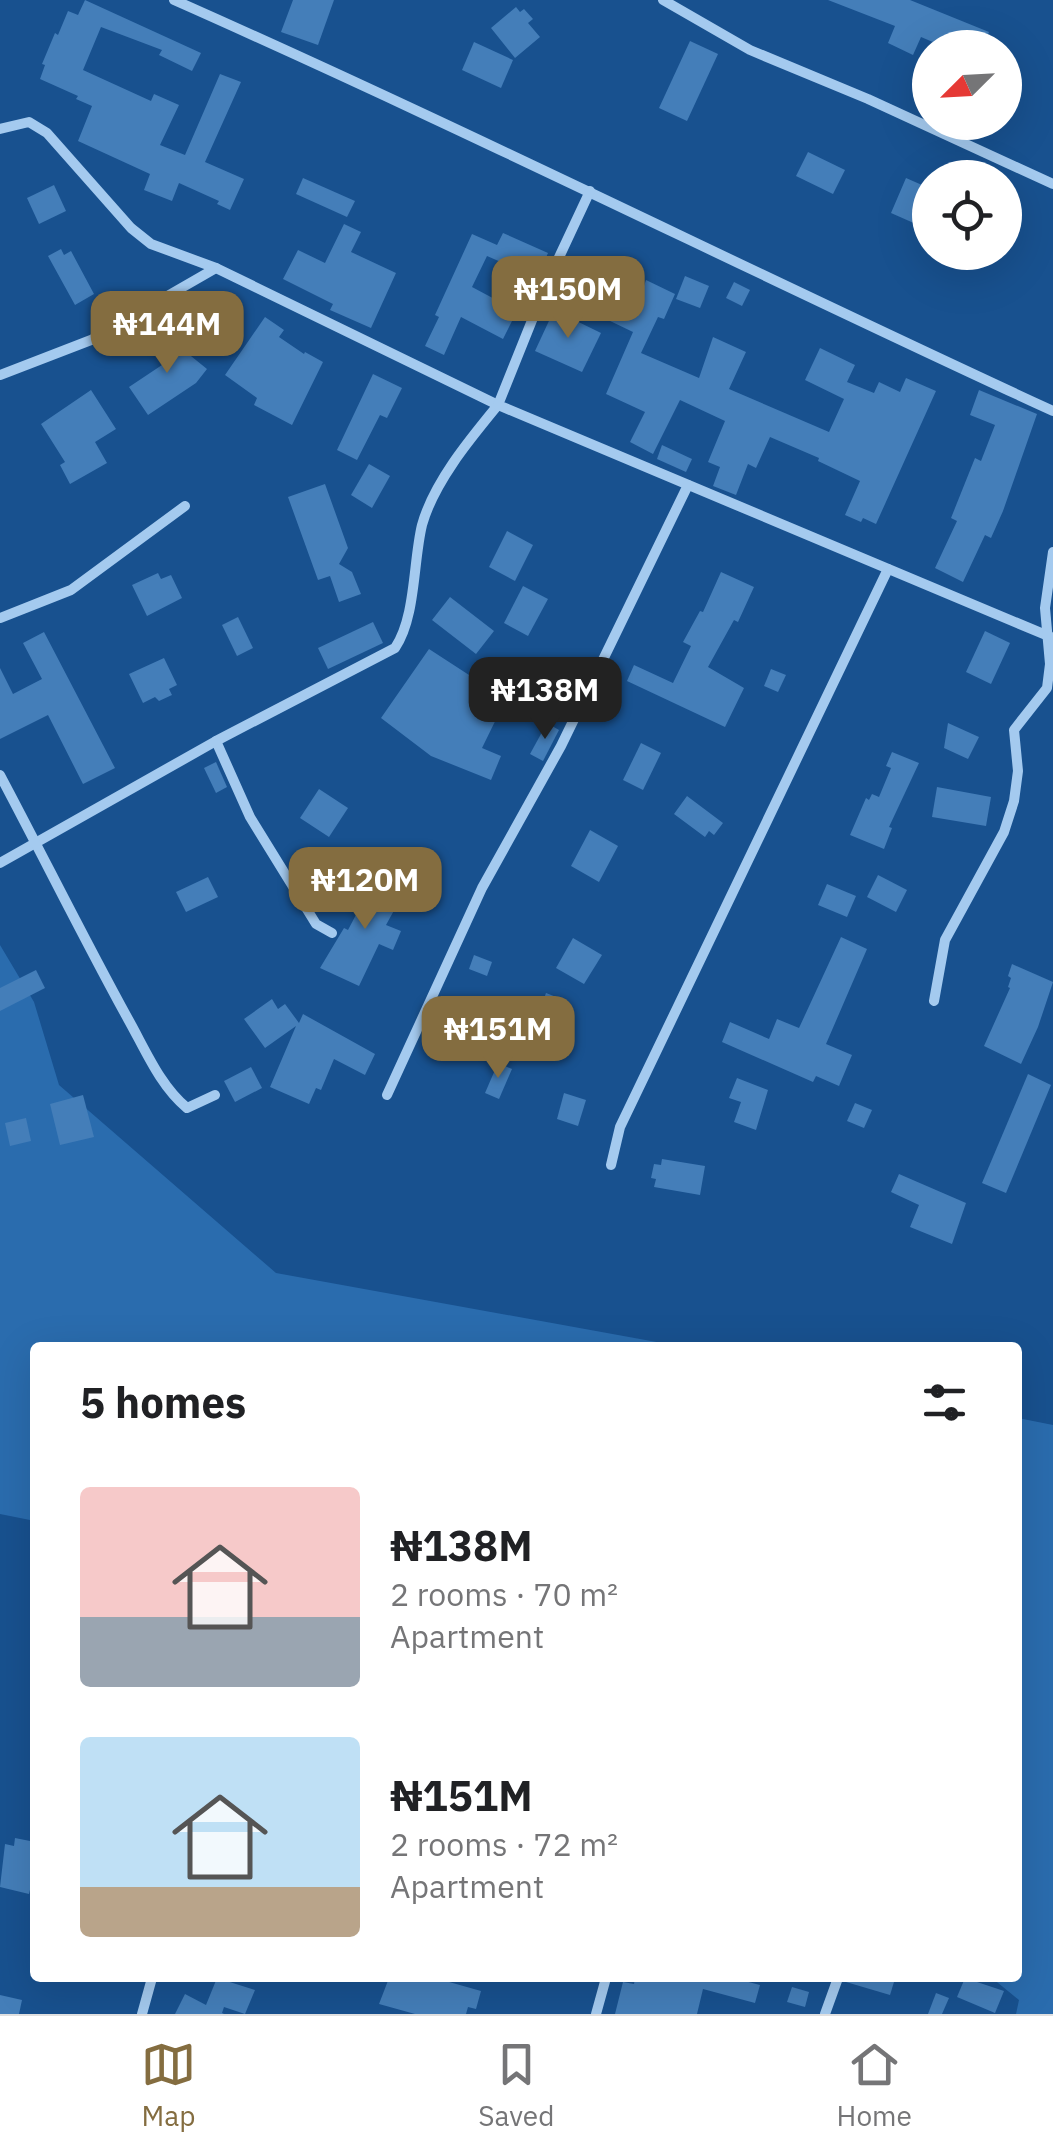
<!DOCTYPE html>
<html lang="en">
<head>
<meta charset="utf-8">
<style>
	body { margin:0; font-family:"IBM Plex Sans",sans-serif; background:#f6f6f6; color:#202124; height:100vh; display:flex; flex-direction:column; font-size:38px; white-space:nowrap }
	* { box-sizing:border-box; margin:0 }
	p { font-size:32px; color:#757577 }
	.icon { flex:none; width:55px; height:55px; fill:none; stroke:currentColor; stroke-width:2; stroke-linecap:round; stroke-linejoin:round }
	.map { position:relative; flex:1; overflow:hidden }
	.details { position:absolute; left:30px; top:1342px; width:992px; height:640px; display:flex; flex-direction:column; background:#fff; border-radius:10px; box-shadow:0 10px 40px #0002 }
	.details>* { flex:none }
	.needle { width:65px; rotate:246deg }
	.buttons { position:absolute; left:912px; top:30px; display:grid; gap:20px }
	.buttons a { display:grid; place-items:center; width:110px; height:110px; border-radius:50%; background:#fff; box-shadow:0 10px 40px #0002; font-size:50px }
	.price { position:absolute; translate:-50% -85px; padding:0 22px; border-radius:20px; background:#846d40; color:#fff; font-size:32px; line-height:65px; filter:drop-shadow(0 2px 5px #0008) }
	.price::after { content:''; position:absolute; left:50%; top:60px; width:30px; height:22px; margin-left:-15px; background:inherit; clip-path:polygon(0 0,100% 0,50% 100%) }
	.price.current { background:#222; color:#fff }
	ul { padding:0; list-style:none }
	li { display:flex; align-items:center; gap:30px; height:250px; padding:0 50px }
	li span { display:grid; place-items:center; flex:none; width:280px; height:200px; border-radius:10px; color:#555 }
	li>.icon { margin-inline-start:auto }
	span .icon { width:120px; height:120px; fill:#fffc; stroke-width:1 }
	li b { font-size:42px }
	h2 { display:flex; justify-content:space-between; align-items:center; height:120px; padding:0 50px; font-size:42px }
	.menu { display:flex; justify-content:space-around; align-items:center; height:140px; border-top:2px solid #e0e0e0; background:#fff; font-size:28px; color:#757577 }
	.menu a { display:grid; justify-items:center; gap:5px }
	.menu .current { color:#846d40 }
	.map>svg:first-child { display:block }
</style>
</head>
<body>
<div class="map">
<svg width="1053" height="2014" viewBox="0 0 1053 2014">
	<rect width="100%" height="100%" fill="#18518f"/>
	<g fill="#2a6cae">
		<polygon points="0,945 34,1002 59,1085 276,1273 684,1347 35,1348 35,1521 0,1514"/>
		<polygon points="1018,1418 1053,1425 1053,2014 1016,2014 1019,2000 992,1978 1018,1978"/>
	</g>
	<g fill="#447eb9">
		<polygon points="85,0 201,53 192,71 159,55 162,50 101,27 83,70 151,101 154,94 179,105 160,145 185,155 220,74 241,82 205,162 244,179 230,210 217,204 219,201 179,183 172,201 144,190 150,174 78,141 92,106 76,99 78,96 40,79 45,65 42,64 55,33 58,35 68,11 78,15"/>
		<polygon points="293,0 334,0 318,45 281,32"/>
		<polygon points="828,0 910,0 989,32 982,48 947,48 921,37 913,55 888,43 895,26"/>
		<polygon points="516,7 520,12 524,9 533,19 528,23 540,37 515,58 491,28"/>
		<polygon points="690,41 718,54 687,121 659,108"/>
		<polygon points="474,42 513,60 501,88 462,70"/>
		<polygon points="808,152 845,170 833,194 796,176"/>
		<polygon points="303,178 355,201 347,217 296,194"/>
		<polygon points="906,178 922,185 920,190 930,194 930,216 925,228 891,213"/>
		<polygon points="54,185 66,211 39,224 27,198"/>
		<polygon points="344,224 361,232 351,252 396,273 371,328 330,310 333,304 283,279 298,250 325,263"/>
		<polygon points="503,233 548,253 537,278 487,256 472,287 517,311 503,339 461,317 444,355 425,346 439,317 435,315 472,234 497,245"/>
		<polygon points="61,249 64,255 71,251 94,294 75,305 48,256"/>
		<polygon points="685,276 709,286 700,308 676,299"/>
		<polygon points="626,278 644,286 646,280 675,294 664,319 658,317 641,353 699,378 713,337 746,352 729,389 829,432 844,399 805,380 820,348 855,365 847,382 874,393 879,382 900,392 906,378 936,391 876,524 863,518 861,522 845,515 860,481 818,461 819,458 770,437 756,468 748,464 736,495 713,486 720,467 708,462 725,421 680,400 653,454 630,442 645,412 606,394 633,332 608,320"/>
		<polygon points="734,282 750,290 742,306 726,298"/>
		<polygon points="554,310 601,333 582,372 535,351"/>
		<polygon points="265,317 284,330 279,337 304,354 305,352 323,362 292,425 254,405 257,398 225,375"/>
		<polygon points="165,335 207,369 196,383 148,415 129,387 165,363 151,352"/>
		<polygon points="373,374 402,388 387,418 380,415 357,460 337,450"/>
		<polygon points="91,390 116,429 95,442 107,463 70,484 60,465 65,462 41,424"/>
		<polygon points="979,390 1037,414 1003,511 991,538 985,535 963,582 935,568 957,521 951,518 975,458 981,461 995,425 970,415"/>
		<polygon points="662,445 692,459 686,472 657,459"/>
		<polygon points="369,464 390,476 372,508 351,495"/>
		<polygon points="325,484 348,548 339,564 352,572 361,594 339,602 330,576 318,580 288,497"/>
		<polygon points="507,531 533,545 515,581 489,567"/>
		<polygon points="721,572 754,587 738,622 734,620 708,667 744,688 725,727 627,681 634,665 673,683 691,646 683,642 700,611 703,612"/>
		<polygon points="158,573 161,579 171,575 182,598 147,616 132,585"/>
		<polygon points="523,586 548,599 528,636 504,623"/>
		<polygon points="450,597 494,631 476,654 432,620"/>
		<polygon points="238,617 253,648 237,656 222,625"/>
		<polygon points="373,622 383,643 328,669 318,648"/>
		<polygon points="985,631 1010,643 991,684 966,672"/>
		<polygon points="44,632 115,768 83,784 48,715 0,739 0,668 13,694 42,679 23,643"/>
		<polygon points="429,649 506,699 482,748 501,756 491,780 431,756 381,718"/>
		<polygon points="164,658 177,685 169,689 172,695 159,701 155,697 143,703 129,674"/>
		<polygon points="771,669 786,675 778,692 764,686"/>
		<polygon points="547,723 559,730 543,761 530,754"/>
		<polygon points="948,723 979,737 968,759 944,748"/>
		<polygon points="641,743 661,753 643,790 623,780"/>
		<polygon points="892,752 919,763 889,827 892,828 884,849 850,835 866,798 869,800 872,794 879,797 891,768 886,766"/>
		<polygon points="216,762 227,787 216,793 204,768"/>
		<polygon points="937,787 991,797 986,826 932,817"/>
		<polygon points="319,789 348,808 329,837 300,818"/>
		<polygon points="687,796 723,823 714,835 709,831 705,837 674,814"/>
		<polygon points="590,830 618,846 599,882 571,866"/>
		<polygon points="376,868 395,879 393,883 396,885 388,900 397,905 386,925 401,931 393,950 379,944 359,986 320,968 344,928 348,930 370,888 366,885"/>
		<polygon points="878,875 907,890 896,912 867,897"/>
		<polygon points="208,877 218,897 186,912 176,892"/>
		<polygon points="827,884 856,896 847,917 818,905"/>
		<polygon points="841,937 867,949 826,1044 852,1055 839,1086 816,1076 813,1082 722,1042 730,1022 769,1039 777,1019 799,1028"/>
		<polygon points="573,938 602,955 584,984 556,968"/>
		<polygon points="474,955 492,962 487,976 469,969"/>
		<polygon points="1012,964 1053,982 1038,1027 1021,1064 984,1046 1010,988 1008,987 1011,978 1008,976"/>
		<polygon points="36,970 45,988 0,1011 0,988"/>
		<polygon points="546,993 564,1000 552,1042 531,1035"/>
		<polygon points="272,999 278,1009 285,1004 299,1023 303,1014 375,1054 365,1075 334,1059 321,1090 316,1088 309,1104 270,1087 296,1026 265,1048 244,1019"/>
		<polygon points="498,1063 512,1069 499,1099 485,1093"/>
		<polygon points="251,1067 262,1088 235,1102 224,1081"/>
		<polygon points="1028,1074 1051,1085 1006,1193 982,1183"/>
		<polygon points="737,1078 768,1090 756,1130 734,1122 741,1102 729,1098"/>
		<polygon points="564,1093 586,1100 578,1126 557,1119"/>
		<polygon points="83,1095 94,1137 60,1145 50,1104"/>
		<polygon points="855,1103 872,1110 864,1128 847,1121"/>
		<polygon points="26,1118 31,1141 10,1146 5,1123"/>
		<polygon points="662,1159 705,1166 700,1195 654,1187 656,1179 651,1178 654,1164 661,1165"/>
		<polygon points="899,1174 966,1203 952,1244 910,1227 919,1205 891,1192"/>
		<polygon points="15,1838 35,1842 35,1869 29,1894 0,1887 5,1844 14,1846"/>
		<polygon points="217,1978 255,1990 245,2014 224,2007 222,2013 224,2014 175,2014 185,1994 206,2005"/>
		<polygon points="389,1978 435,1978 481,1991 476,2009 468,2007 466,2014 415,2014 379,2004"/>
		<polygon points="635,1978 733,1978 760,1985 755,2003 703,1989 697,2014 615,2014 623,1982 634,1984"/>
		<polygon points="847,1978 878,1978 894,1982 890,1995 846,1982"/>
		<polygon points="965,1978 1004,1991 995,2013 957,1997"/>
		<polygon points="792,1987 809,1992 805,2007 787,2002"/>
		<polygon points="936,1993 949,1998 942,2014 928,2014"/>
		<polygon points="0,1995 22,2000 19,2014 0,2014"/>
	</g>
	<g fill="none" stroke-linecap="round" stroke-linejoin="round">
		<g stroke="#a4caef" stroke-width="10">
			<path d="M 174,0 C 470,131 759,276 1053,411"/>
			<polyline points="663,0 750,50 868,99 1053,184"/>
			<path d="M 0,129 L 29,122 L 47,133 L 131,228 L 151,244 L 216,268 L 498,405 C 470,439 434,482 422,525 C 413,562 416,617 395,648 L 216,741 L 0,863"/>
			<polyline points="590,191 547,283 498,405 1053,638"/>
			<polyline points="0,375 91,340 216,268"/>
			<polyline points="0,618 71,590 185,506"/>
			<polyline points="216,741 250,817 316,924 332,933"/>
			<path d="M 0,775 C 43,856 84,939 128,1019 C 145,1049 160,1086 187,1108 L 215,1095"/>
			<polyline points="934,1001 945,940 1004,832 1014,801 1018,771 1014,730 1047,688 1050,664 1045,608 1053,552"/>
			<polyline points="387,1095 482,888 561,746 688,485"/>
			<polyline points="611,1165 620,1127 888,569"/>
			<polyline points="142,2014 152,1978"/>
			<polyline points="596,2014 606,1978"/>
			<polyline points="825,2014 838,1978"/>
		</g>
	</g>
</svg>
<div class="buttons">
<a><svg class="needle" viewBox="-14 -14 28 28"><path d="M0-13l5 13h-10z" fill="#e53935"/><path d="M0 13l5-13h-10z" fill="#757577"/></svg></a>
<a><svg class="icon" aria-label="locate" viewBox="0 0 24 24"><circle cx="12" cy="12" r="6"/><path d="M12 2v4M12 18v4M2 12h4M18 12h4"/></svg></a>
</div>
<b class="price" style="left:568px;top:341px">₦150M</b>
<b class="price" style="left:167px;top:376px">₦144M</b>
<b class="price current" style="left:545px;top:742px">₦138M</b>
<b class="price" style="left:365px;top:932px">₦120M</b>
<b class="price" style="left:498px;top:1081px">₦151M</b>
<section class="details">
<h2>5 homes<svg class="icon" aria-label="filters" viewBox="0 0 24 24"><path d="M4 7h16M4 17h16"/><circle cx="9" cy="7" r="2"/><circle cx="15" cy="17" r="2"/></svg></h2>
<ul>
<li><span style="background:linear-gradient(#f6c9c9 65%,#9aa5b1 0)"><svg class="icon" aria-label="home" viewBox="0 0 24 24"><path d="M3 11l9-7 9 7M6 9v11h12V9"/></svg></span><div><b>₦138M</b><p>2 rooms · 70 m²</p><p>Apartment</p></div></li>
<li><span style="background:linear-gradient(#bfe0f5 75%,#b9a48a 0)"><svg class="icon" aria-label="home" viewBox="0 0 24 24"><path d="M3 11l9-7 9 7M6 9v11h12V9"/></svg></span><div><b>₦151M</b><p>2 rooms · 72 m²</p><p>Apartment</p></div></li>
</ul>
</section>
</div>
<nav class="menu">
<a class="current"><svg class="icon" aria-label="map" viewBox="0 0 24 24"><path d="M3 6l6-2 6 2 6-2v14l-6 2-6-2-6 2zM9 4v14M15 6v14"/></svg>Map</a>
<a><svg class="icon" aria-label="saved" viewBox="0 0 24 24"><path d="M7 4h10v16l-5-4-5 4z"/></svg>Saved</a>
<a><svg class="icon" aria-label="home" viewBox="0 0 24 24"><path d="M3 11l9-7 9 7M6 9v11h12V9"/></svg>Home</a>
</nav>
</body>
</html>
